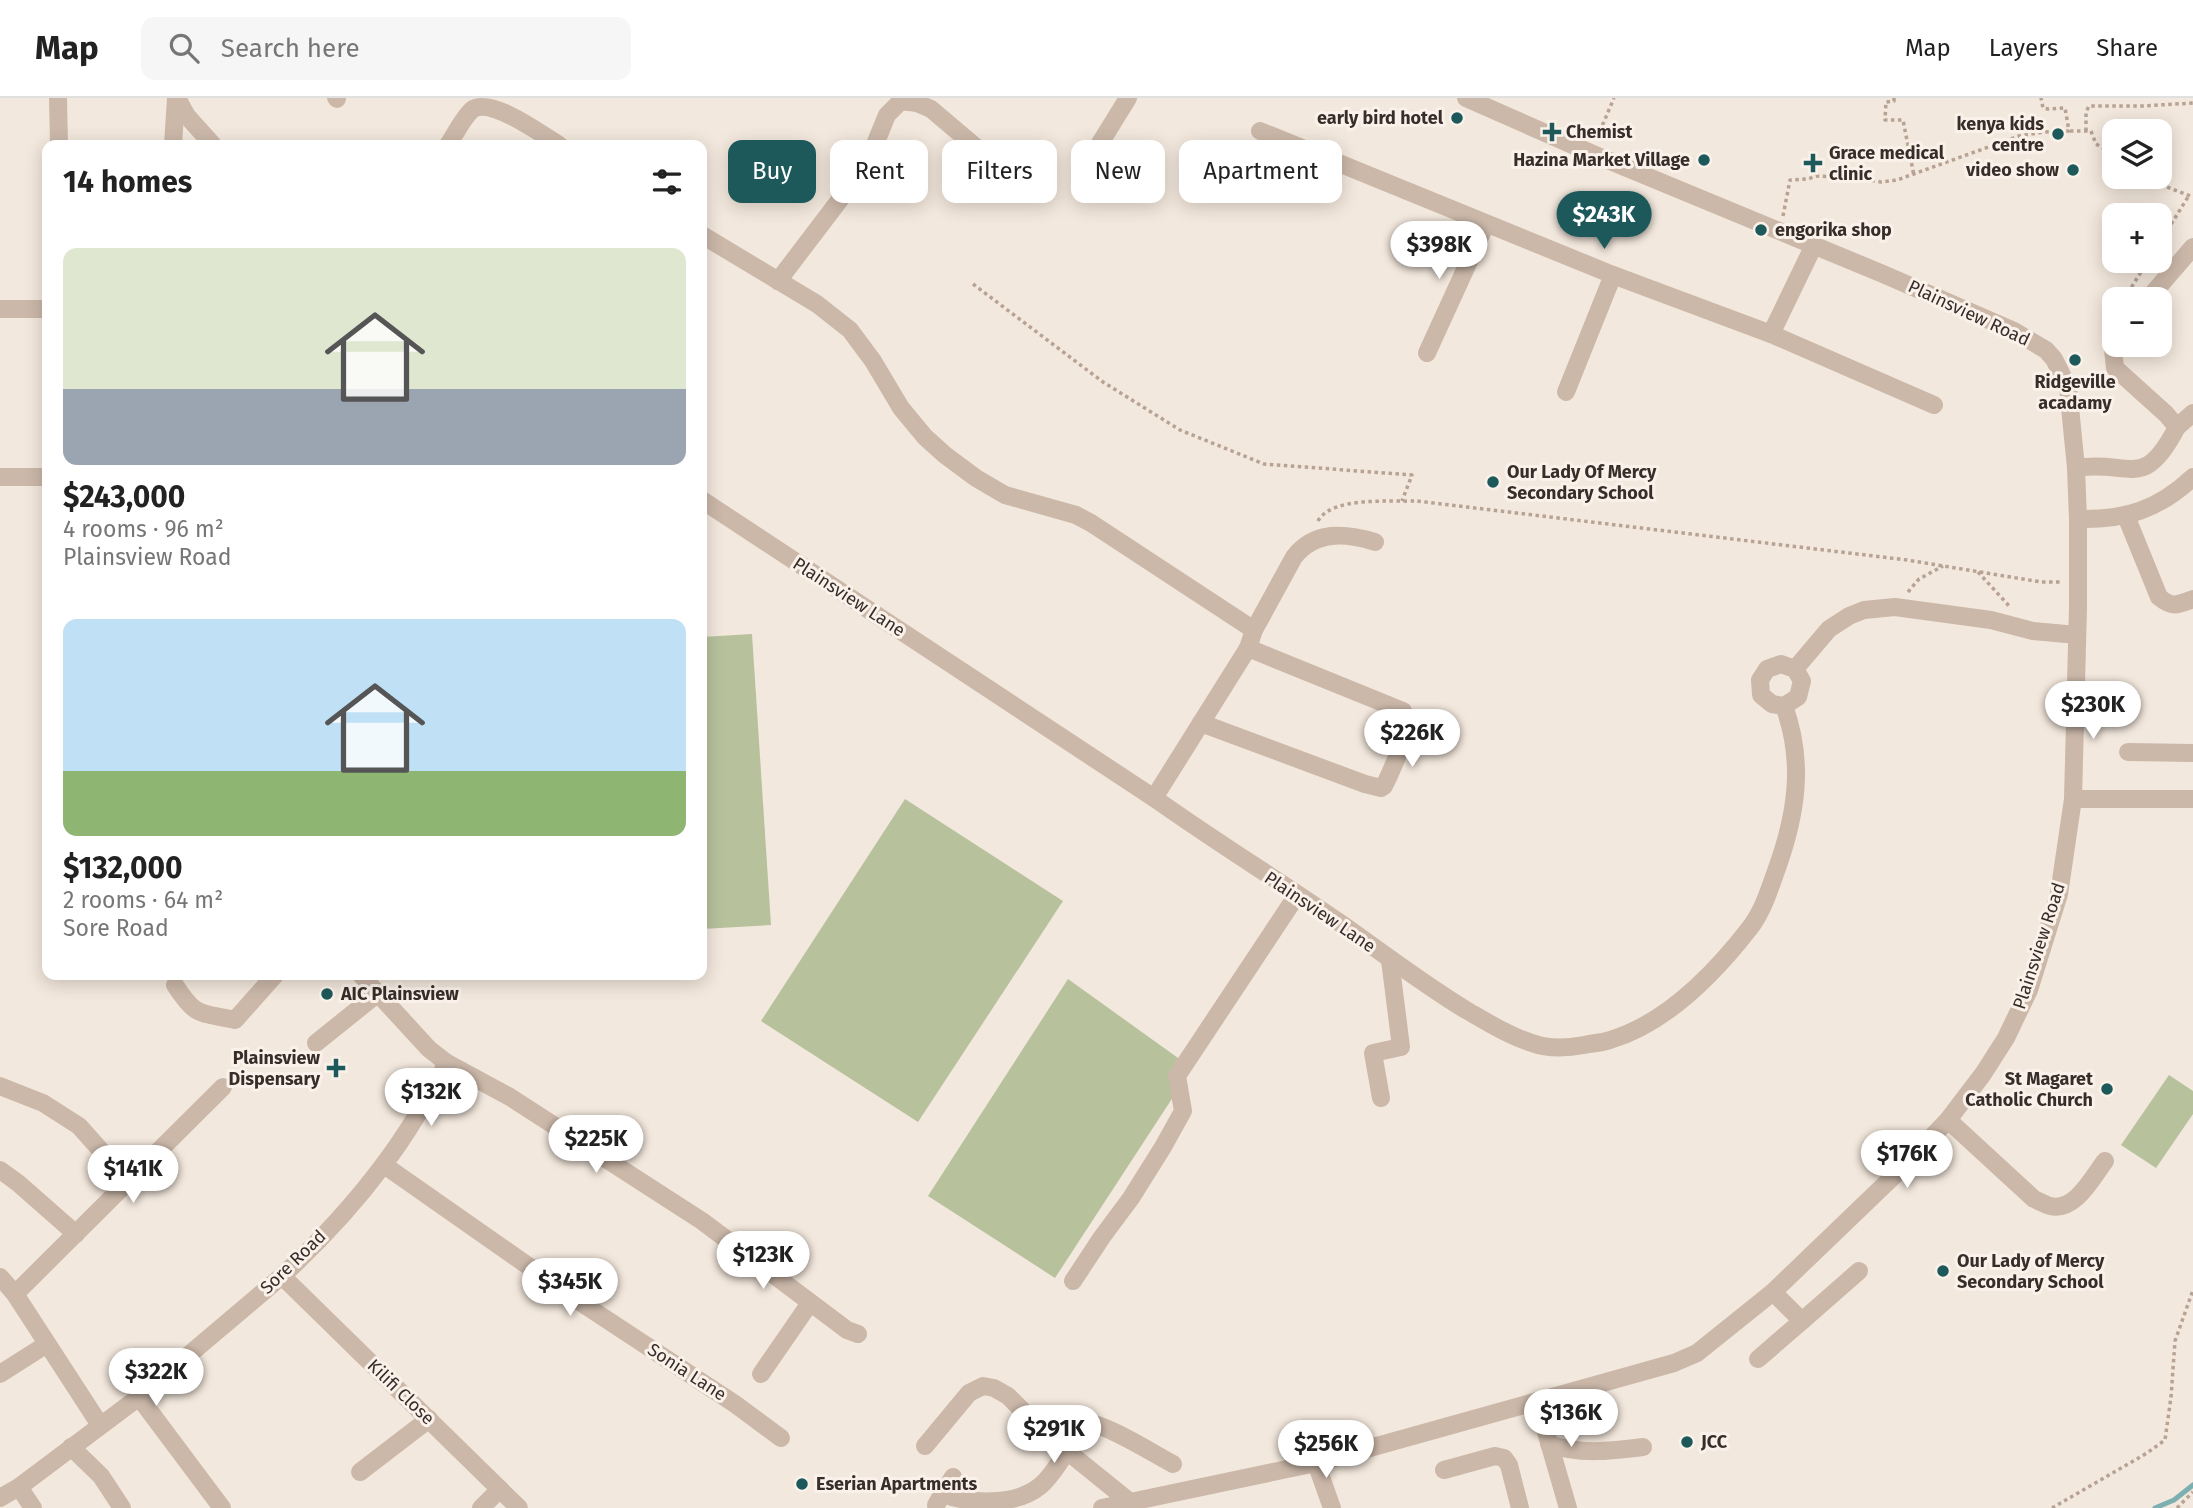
<!DOCTYPE html>
<html lang="en">
<head>
<meta charset="utf-8">
<style>
	body { margin:0; font-family:"Fira Sans",sans-serif; background:#f6f6f6; color:#222; height:100vh; display:flex; flex-direction:column; font-size:26px; white-space:nowrap }
	* { box-sizing:border-box; margin:0 }
	p { font-size:23px; color:#767676 }
	.icon { flex:none; width:38px; height:38px; fill:none; stroke:currentColor; stroke-width:2; stroke-linecap:round; stroke-linejoin:round }
	.map { position:relative; flex:1; overflow:hidden }
	.side { position:absolute; left:42px; top:42px; width:665px; height:840px; display:flex; flex-direction:column; background:#fff; border-radius:14px; box-shadow:0 4px 18px #0003 }
	.side>* { flex:none }
	.hud { position:absolute; left:728px; top:42px; width:665px; height:63px; display:flex; gap:14px }
	.tools { position:absolute; left:2102px; top:21px; display:grid; gap:14px }
	.tools a { display:grid; place-items:center; width:70px; height:70px; border-radius:14px; background:#fff; box-shadow:0 4px 18px #0003; font-size:35px }
	.price { position:absolute; translate:-50% -60px; padding:0 16px; border-radius:24px; background:#fff; color:#222; font-size:23px; line-height:46px; filter:drop-shadow(0 2px 4px #0008) }
	.price::after { content:''; position:absolute; left:50%; top:42px; width:21px; height:16px; margin-left:-10px; background:inherit; clip-path:polygon(0 0,100% 0,50% 100%) }
	.price.on { background:#1d585b; color:#fff }
	ul { padding:0; list-style:none }
	li { display:grid; align-content:center; gap:14px; height:371px; padding:0 21px }
	li span { display:grid; place-items:center; height:217px; border-radius:14px; color:#555 }
	li>.icon { margin-inline-start:auto }
	span .icon { width:126px; height:126px; fill:#fffc; stroke-width:1 }
	li b { font-size:30px }
	h2 { display:flex; justify-content:space-between; align-items:center; height:84px; padding:0 21px; font-size:30px }
	.pill { padding:0 24px; border-radius:14px; background:#fff; box-shadow:0 4px 18px #0003; font-size:24px; line-height:63px }
	.pill.on { background:#1d585b; color:#fff }
	header { display:flex; align-items:center; gap:42px; box-sizing:border-box; height:98px; padding:0 35px; background:#fff; border-bottom:2px solid #e0e0e0 }
	header strong { font-size:33px }
	nav { display:flex; gap:38px; margin-inline-start:auto; font-size:24px }
	.search { width:490px; height:63px; background:#f6f6f6; display:flex; align-items:center; gap:18px; box-sizing:border-box; padding:0 24px; border-radius:14px; color:#767676; font-size:26px }
	.map>svg:first-child { display:block }
</style>
</head>
<body>
<header>
<strong>Map</strong>
<div class="search"><svg class="icon" aria-label="search" viewBox="0 0 24 24"><circle cx="10" cy="10" r="6"/><path d="M15 15l6 6"/></svg>Search here</div>
<nav><a>Map</a><a>Layers</a><a>Share</a></nav>
</header>
<div class="map">
<svg width="2193" height="1410" viewBox="0 0 2193 1410">
	<rect width="100%" height="100%" fill="#f3e8dd"/>
	<g fill="#b7c29d">
		<polygon points="752,536 771,827 702,831 702,539"/>
		<polygon points="905,701 1063,803 918,1024 761,923"/>
		<polygon points="1068,881 1192,970 1055,1180 928,1098"/>
		<polygon points="2169,977 2193,993 2193,1016 2156,1070 2121,1047"/>
	</g>
	<g fill="none" stroke-linecap="round" stroke-linejoin="round">
		<polyline stroke="#7cafb0" stroke-width="5" points="2155,1410 2174,1402 2193,1387"/>
		<g stroke="#b7a293" stroke-width="3.5" stroke-dasharray="3.5 3.5" stroke-linecap="butt">
			<polyline points="1894,0 1894,3 1886,4 1885,22 1903,22 1914,78"/>
			<polyline points="2070,33 2091,33 2096,46 2114,57"/>
			<polyline points="2086,33 2086,14 2089,8 2142,8 2193,5"/>
			<polyline points="1597,40 1614,0"/>
			<polyline points="2141,79 2193,99"/>
			<polyline points="1783,118 1790,82 1808,81 1816,78 1858,80 1881,84 1897,82 2019,38 2044,34 2069,33 2065,10 2048,11 2043,10 2041,0"/>
			<polyline points="2160,144 2188,99"/>
			<polyline points="973,186 1103,284 1180,332 1264,366 1412,377 1402,403"/>
			<polyline points="2124,201 2148,163"/>
			<polyline points="2104,232 2114,217"/>
			<path d="M 1318,423 C 1332,398 1390,404 1417,403 L 1907,462 L 2041,484 L 2062,484"/>
			<polyline points="1978,474 2011,510"/>
			<polyline points="1908,494 1919,481 1943,468"/>
			<polyline points="2052,1410 2147,1355 2165,1342 2171,1299 2175,1243 2193,1192"/>
			<polyline points="2177,1410 2193,1394"/>
		</g>
		<g stroke="#cbb8a9" stroke-width="18">
			<polyline points="58,0 59,47"/>
			<polyline points="177,0 187,18 213,47"/>
			<polyline points="336,0 337,1"/>
			<polyline points="1260,33 1613,177 1771,236 1934,307"/>
			<polyline points="173,47 176,0"/>
			<path d="M 448,47 C 455,37 463,19 473,11 C 493,0 541,36 559,47"/>
			<polyline points="1094,55 1128,0"/>
			<polyline points="702,137 817,206 850,232 873,263 901,310 925,339 945,357 976,380 1005,397 1076,417 1091,425 1254,532"/>
			<polyline points="778,183 867,66 887,17 901,3 917,5 931,11 1030,95"/>
			<polyline points="2148,201 2193,149"/>
			<polyline points="0,211 47,211"/>
			<polyline points="1771,236 1814,147"/>
			<polyline points="1427,255 1486,126"/>
			<polyline points="1566,294 1613,177"/>
			<polyline points="2177,329 2193,315"/>
			<path d="M 2076,370 C 2130,361 2143,395 2177,329 L 2166,316 L 2115,270 L 2113,251 L 2115,247"/>
			<polyline points="0,379 47,379"/>
			<path d="M 702,402 L 1154,700 C 1216,744 1281,784 1343,827 C 1384,856 1423,886 1466,912 C 1487,924 1509,938 1532,945 C 1548,951 1568,950 1584,947 C 1593,945 1602,945 1610,942 C 1667,925 1714,876 1749,831 C 1762,815 1769,793 1776,773 C 1796,718 1805,665 1784,608"/>
			<path d="M 2126,418 L 2159,499 C 2172,510 2178,507 2193,501"/>
			<path d="M 2078,421 C 2125,422 2158,412 2193,379"/>
			<polygon points="1781,566 1795,571 1802,583 1798,599 1784,608 1772,606 1761,597 1760,582 1767,571"/>
			<polyline points="1795,571 1829,531 1849,518 1864,512 1895,509 1991,522 2033,533 2077,537"/>
			<path d="M 1201,625 L 1365,686 L 1381,690 L 1384,688 C 1393,670 1411,631 1403,613 L 1248,550"/>
			<polyline points="2128,654 2193,655"/>
			<path d="M 1154,700 L 1248,550 L 1254,532 L 1294,459 C 1315,432 1346,435 1375,444"/>
			<polyline points="2073,701 2193,701"/>
			<path d="M 175,887 C 196,920 200,914 235,922 L 275,877"/>
			<polyline points="316,945 377,896"/>
			<polyline points="447,965 510,999 702,1123 847,1232 858,1236"/>
			<polyline points="0,988 43,1005 79,1028 129,1084"/>
			<polyline points="1381,1000 1373,955 1401,949 1390,862"/>
			<path d="M 1948,1022 L 2034,1101 C 2039,1103 2045,1107 2050,1108 C 2075,1114 2092,1080 2105,1063"/>
			<polyline points="384,1067 574,1200 735,1306 781,1340"/>
			<polyline points="0,1072 18,1085 76,1136"/>
			<polyline points="282,1178 519,1410"/>
			<polyline points="0,1179 15,1196 100,1327"/>
			<polyline points="1073,1183 1102,1139 1131,1100 1163,1049 1183,1013 1177,978 1297,797"/>
			<polyline points="1773,1194 1802,1223 1859,1173"/>
			<polyline points="15,1196 223,989"/>
			<polyline points="1758,1261 1802,1223"/>
			<polyline points="0,1276 47,1246"/>
			<polyline points="761,1276 810,1205"/>
			<polyline points="139,1299 222,1410"/>
			<polyline points="1537,1303 1568,1410"/>
			<path d="M 1047,1337 C 1059,1331 1070,1325 1083,1324 C 1102,1323 1154,1356 1173,1366"/>
			<path d="M 1549,1346 C 1579,1357 1611,1353 1643,1349"/>
			<polyline points="925,1348 969,1295 983,1288 994,1290 1008,1298 1047,1337 1130,1404"/>
			<polyline points="71,1349 101,1378 122,1410"/>
			<polyline points="1316,1365 1332,1410"/>
			<polyline points="1444,1372 1495,1358 1504,1360 1509,1367 1520,1410"/>
			<polyline points="360,1374 429,1321"/>
			<polyline points="19,1389 33,1410"/>
			<path d="M 943,1396 C 970,1406 1016,1408 1040,1388 C 1051,1379 1059,1365 1067,1353"/>
			<path d="M 0,1400 L 19,1389 L 139,1299 L 282,1178 C 318,1145 355,1105 384,1066 C 408,1035 428,999 447,965 L 429,951 L 361,877"/>
			<polyline points="936,1407 953,1379"/>
			<polyline points="481,1410 500,1391"/>
			<polyline points="1102,1410 1316,1365 1674,1265 1697,1255 1773,1194 1901,1071 1948,1022 1983,976 2006,940 2029,892 2059,796 2073,701 2078,509 2078,421 2076,370 2068,289 2054,261 2046,252 2014,233 1883,176 1593,56 1466,0"/>
		</g>
	</g>
	<g fill="#1d585b" stroke="#faf2ea" stroke-width="2.5">
		<circle cx="1457" cy="20" r="7"/>
		<path d="M1548.5 23.5h7v7h7v7h-7v7h-7v-7h-7v-7h7z"/>
		<circle cx="2058" cy="36" r="7"/>
		<circle cx="1704" cy="62" r="7"/>
		<path d="M1809.5 54.5h7v7h7v7h-7v7h-7v-7h-7v-7h7z"/>
		<circle cx="2073" cy="72" r="7"/>
		<circle cx="1761" cy="132" r="7"/>
		<circle cx="2075" cy="262" r="7"/>
		<circle cx="1493" cy="384" r="7"/>
		<circle cx="327" cy="896" r="7"/>
		<path d="M332.5 959.5h7v7h7v7h-7v7h-7v-7h-7v-7h7z"/>
		<circle cx="2107" cy="991" r="7"/>
		<circle cx="1943" cy="1173" r="7"/>
		<circle cx="1687" cy="1344" r="7"/>
		<circle cx="802" cy="1386" r="7"/>
	</g>
	<g text-anchor="middle" stroke-width="6" stroke-linejoin="round" paint-order="stroke">
		<g font-size="18" font-weight="bold" fill="#382d29" stroke="#faf2ea" text-anchor="start">
			<text x="1443" y="26" text-anchor="end">early bird hotel</text>
			<text x="2044" y="32" text-anchor="end">kenya kids<tspan x="2044" dy="21">centre</tspan></text>
			<text x="1566" y="40">Chemist</text>
			<text x="1829" y="61">Grace medical<tspan x="1829" dy="21">clinic</tspan></text>
			<text x="1690" y="68" text-anchor="end">Hazina Market Village</text>
			<text x="2059" y="78" text-anchor="end">video show</text>
			<text x="1775" y="138">engorika shop</text>
			<text x="2075" y="290" text-anchor="middle">Ridgeville<tspan x="2075" dy="21">acadamy</tspan></text>
			<text x="1507" y="380">Our Lady Of Mercy<tspan x="1507" dy="21">Secondary School</tspan></text>
			<text x="341" y="902">AIC Plainsview</text>
			<text x="320" y="966" text-anchor="end">Plainsview<tspan x="320" dy="21">Dispensary</tspan></text>
			<text x="2093" y="987" text-anchor="end">St Magaret<tspan x="2093" dy="21">Catholic Church</tspan></text>
			<text x="1957" y="1169">Our Lady of Mercy<tspan x="1957" dy="21">Secondary School</tspan></text>
			<text x="1701" y="1350">JCC</text>
			<text x="816" y="1392">Eserian Apartments</text>
		</g>
		<g font-size="18" fill="#382d29" stroke="#faf2ea">
			<text transform="translate(1969 215) rotate(25)" y="6">Plainsview Road</text>
			<text transform="translate(849 499) rotate(33)" y="6">Plainsview Lane</text>
			<text transform="translate(1320 814) rotate(34)" y="6">Plainsview Lane</text>
			<text transform="translate(2039 848) rotate(-72)" y="6">Plainsview Road</text>
			<text transform="translate(293 1164) rotate(-44)" y="6">Sore Road</text>
			<text transform="translate(687 1274) rotate(33)" y="6">Sonia Lane</text>
			<text transform="translate(401 1294) rotate(44)" y="6">Kilifi Close</text>
		</g>
	</g>
</svg>
<div class="tools">
<a><svg class="icon" aria-label="layers" viewBox="0 0 24 24"><path d="M12 4l9 5-9 5-9-5zM3 14l9 5 9-5"/></svg></a>
<a>+</a>
<a>−</a>
</div>
<b class="price on" style="left:1604px;top:153px">$243K</b>
<b class="price" style="left:1439px;top:183px">$398K</b>
<b class="price" style="left:2093px;top:643px">$230K</b>
<b class="price" style="left:1412px;top:671px">$226K</b>
<b class="price" style="left:431px;top:1030px">$132K</b>
<b class="price" style="left:596px;top:1077px">$225K</b>
<b class="price" style="left:1907px;top:1092px">$176K</b>
<b class="price" style="left:133px;top:1107px">$141K</b>
<b class="price" style="left:763px;top:1193px">$123K</b>
<b class="price" style="left:570px;top:1220px">$345K</b>
<b class="price" style="left:156px;top:1310px">$322K</b>
<b class="price" style="left:1571px;top:1351px">$136K</b>
<b class="price" style="left:1054px;top:1367px">$291K</b>
<b class="price" style="left:1326px;top:1382px">$256K</b>
<div class="hud">
<a class="pill on">Buy</a>
<a class="pill">Rent</a>
<a class="pill">Filters</a>
<a class="pill">New</a>
<a class="pill">Apartment</a>
</div>
<section class="side">
<h2>14 homes<svg class="icon" aria-label="filters" viewBox="0 0 24 24"><path d="M4 7h16M4 17h16"/><circle cx="9" cy="7" r="2"/><circle cx="15" cy="17" r="2"/></svg></h2>
<ul>
<li><span style="background:linear-gradient(#dfe7d0 65%,#9aa5b1 0)"><svg class="icon" aria-label="home" viewBox="0 0 24 24"><path d="M3 11l9-7 9 7M6 9v11h12V9"/></svg></span><div><b>$243,000</b><p>4 rooms · 96 m²</p><p>Plainsview Road</p></div></li>
<li><span style="background:linear-gradient(#bfe0f5 70%,#8fb573 0)"><svg class="icon" aria-label="home" viewBox="0 0 24 24"><path d="M3 11l9-7 9 7M6 9v11h12V9"/></svg></span><div><b>$132,000</b><p>2 rooms · 64 m²</p><p>Sore Road</p></div></li>
</ul>
</section>
</div>
</body>
</html>
